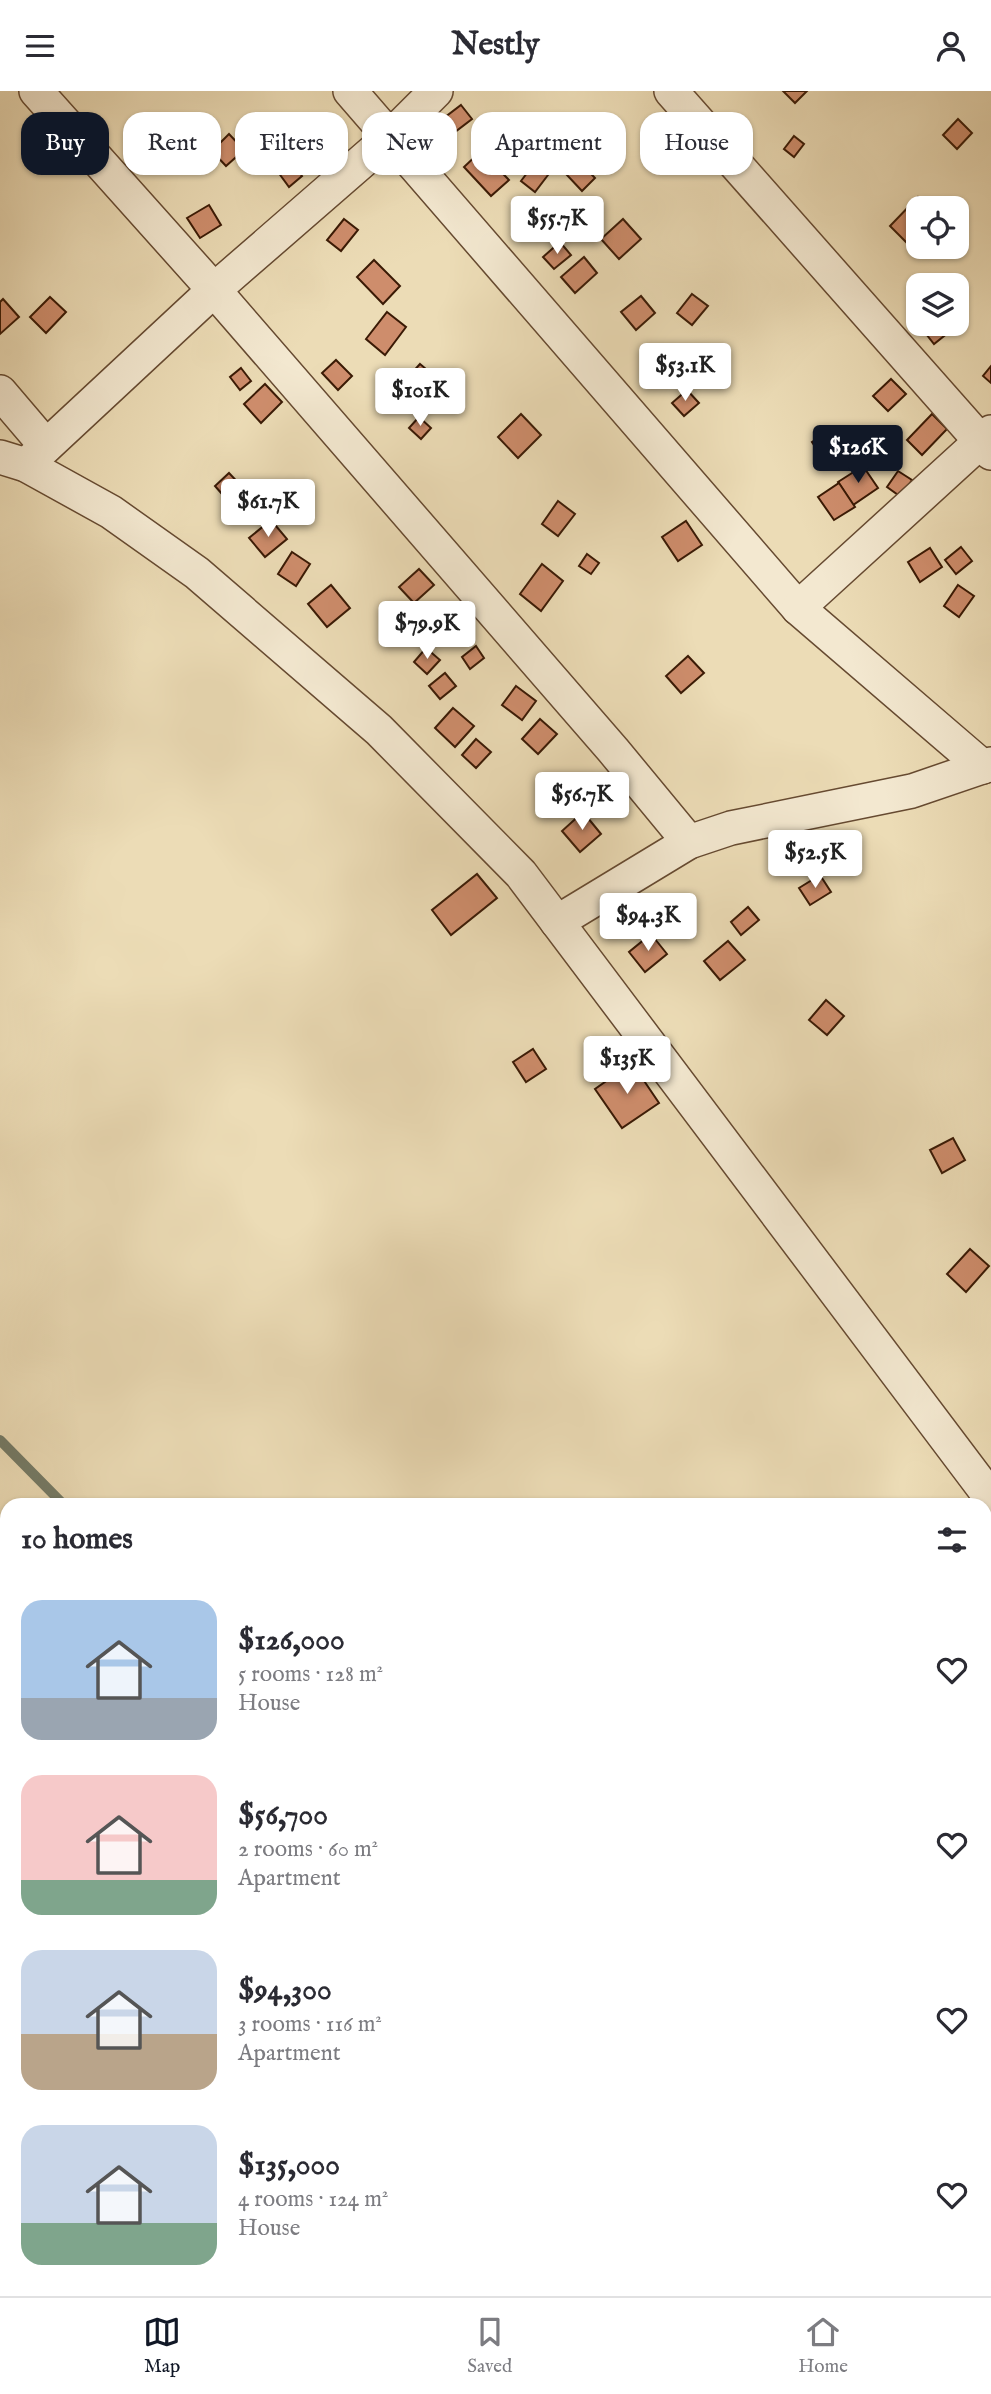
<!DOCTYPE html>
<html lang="en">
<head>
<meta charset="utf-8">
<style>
	body { margin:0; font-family:"IM FELL English",serif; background:#f2f2f3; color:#2b2b33; height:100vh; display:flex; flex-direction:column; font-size:26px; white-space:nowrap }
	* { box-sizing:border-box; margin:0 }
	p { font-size:23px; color:#7c7c81 }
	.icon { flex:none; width:38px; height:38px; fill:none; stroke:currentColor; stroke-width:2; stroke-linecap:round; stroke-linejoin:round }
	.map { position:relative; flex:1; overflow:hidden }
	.drawer { position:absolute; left:0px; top:1407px; width:992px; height:798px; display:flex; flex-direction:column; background:#fff; border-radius:21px 21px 0 0; box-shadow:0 2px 5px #0004 }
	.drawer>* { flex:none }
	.banner { position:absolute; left:21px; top:21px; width:950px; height:63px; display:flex; gap:14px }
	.tools { position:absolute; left:906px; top:105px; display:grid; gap:14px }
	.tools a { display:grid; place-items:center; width:63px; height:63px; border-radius:14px; background:#fff; box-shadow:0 2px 5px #0004; font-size:35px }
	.price { position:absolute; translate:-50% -60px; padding:0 16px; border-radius:7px; background:#fff; color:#222; font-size:23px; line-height:46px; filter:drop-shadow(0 2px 4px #0008) }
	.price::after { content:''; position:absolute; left:50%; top:42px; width:21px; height:16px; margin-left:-10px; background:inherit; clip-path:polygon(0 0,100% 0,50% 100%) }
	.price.selected { background:#111827; color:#fff }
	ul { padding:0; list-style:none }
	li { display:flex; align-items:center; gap:21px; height:175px; padding:0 21px }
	li span { display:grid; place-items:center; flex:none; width:196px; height:140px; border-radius:21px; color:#555 }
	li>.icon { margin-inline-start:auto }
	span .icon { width:84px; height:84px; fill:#fffc; stroke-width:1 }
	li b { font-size:30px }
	h2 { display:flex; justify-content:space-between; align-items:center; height:84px; padding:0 21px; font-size:30px }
	.pill { padding:0 24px; border-radius:21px; background:#fff; box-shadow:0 2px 5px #0004; font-size:24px; line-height:63px }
	.pill.selected { background:#111827; color:#fff }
	header { display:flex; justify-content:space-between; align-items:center; height:91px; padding:0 21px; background:#fff; font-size:32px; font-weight:800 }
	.tab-bar { display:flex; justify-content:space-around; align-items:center; height:98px; border-top:2px solid #e1e1e2; background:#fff; font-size:19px; color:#7c7c81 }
	.tab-bar a { display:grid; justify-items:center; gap:4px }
	.tab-bar .selected { color:#111827 }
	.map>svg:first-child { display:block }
</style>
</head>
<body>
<header><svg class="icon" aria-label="menu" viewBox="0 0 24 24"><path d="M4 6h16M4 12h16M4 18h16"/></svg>Nestly<svg class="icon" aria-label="person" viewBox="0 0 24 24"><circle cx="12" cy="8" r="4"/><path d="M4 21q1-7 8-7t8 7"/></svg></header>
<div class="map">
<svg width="991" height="2205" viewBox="0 0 991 2205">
	<rect width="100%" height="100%" fill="#ecdcb6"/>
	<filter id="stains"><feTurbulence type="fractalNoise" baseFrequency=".00286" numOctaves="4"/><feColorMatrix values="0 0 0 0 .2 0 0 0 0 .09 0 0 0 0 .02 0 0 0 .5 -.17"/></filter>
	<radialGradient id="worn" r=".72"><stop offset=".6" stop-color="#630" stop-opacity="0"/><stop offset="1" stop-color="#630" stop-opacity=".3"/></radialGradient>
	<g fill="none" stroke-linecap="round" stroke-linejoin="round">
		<g stroke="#747b67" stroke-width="10">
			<polyline points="0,1349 64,1414"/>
			<polyline points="806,2198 814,2205"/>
		</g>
	</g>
	<g fill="#ce8d6c" stroke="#3a1a05" stroke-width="2">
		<polygon points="783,0 807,0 795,12"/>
		<polygon points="461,14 472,28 451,44 440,30"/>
		<polygon points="958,28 972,42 957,58 943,44"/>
		<polygon points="229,43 244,59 226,75 212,60"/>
		<polygon points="794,45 804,53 794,66 784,58"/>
		<polygon points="481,60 509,89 491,105 464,76"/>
		<polygon points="579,70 595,87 582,100 566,83"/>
		<polygon points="291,71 302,85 289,96 278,81"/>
		<polygon points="534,73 548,84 535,101 521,90"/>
		<polygon points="918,106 930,117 919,117 919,144 909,154 890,135"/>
		<polygon points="209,114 221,134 200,147 187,127"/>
		<polygon points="344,128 358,139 341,160 327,149"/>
		<polygon points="623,128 641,148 619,168 601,148"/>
		<polygon points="560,151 571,164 554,178 543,166"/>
		<polygon points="584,166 597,182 575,202 561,186"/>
		<polygon points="374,169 400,195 383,213 357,186"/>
		<polygon points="692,203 708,215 692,234 677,222"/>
		<polygon points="641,205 655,222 636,239 621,221"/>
		<polygon points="50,206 66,221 46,242 30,226"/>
		<polygon points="3,208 19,226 0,243 0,211"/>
		<polygon points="387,221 406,236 385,264 366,248"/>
		<polygon points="931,233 943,233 949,241 934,253 923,239"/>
		<polygon points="336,269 352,285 338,299 322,282"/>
		<polygon points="420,273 439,289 419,312 400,295"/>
		<polygon points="991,275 991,292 983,285"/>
		<polygon points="241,277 251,290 240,299 230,286"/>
		<polygon points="891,288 906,303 888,320 873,305"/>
		<polygon points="265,293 282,311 261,332 244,313"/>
		<polygon points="687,299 699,312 684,325 672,312"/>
		<polygon points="521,323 541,344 518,367 498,346"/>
		<polygon points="932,323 947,338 922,364 907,349"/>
		<polygon points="419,326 431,337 421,348 409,337"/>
		<polygon points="834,337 845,355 824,369 812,351"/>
		<polygon points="863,375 878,397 853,414 838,391"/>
		<polygon points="898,380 912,389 901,406 887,396"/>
		<polygon points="229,382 244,398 229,411 215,395"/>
		<polygon points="839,392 855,416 834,429 818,406"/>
		<polygon points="558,410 575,423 558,445 542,433"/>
		<polygon points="271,429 287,448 265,466 249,447"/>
		<polygon points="686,430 702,454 678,470 662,446"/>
		<polygon points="961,456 972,470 956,483 945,469"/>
		<polygon points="930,457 942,476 920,491 908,471"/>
		<polygon points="292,461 310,473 296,495 278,483"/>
		<polygon points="587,463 599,472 591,483 579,475"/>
		<polygon points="542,473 563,490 541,520 520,503"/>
		<polygon points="419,478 434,494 414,512 399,496"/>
		<polygon points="331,494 350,517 327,536 308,513"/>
		<polygon points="958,494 974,505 959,526 944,515"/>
		<polygon points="476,555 484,567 470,578 462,566"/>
		<polygon points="426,557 440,569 427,583 414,571"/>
		<polygon points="688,565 704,582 681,602 666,585"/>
		<polygon points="445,582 456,595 440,608 429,595"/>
		<polygon points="516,595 536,610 522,629 502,614"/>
		<polygon points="453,617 474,635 455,656 435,637"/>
		<polygon points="540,628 557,643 538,663 522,648"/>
		<polygon points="476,648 491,661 476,677 462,664"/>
		<polygon points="583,721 601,743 580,761 562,740"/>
		<polygon points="477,783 497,807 451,844 432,819"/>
		<polygon points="820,784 831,801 810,814 799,797"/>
		<polygon points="748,816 759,829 741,844 731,831"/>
		<polygon points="651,843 667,863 645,881 629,861"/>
		<polygon points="728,850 745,869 720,889 704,870"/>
		<polygon points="826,909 844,925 827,944 809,929"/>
		<polygon points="533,958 546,978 526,991 513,971"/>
		<polygon points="632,972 659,1012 622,1037 595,998"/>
		<polygon points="953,1047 965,1069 942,1082 930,1059"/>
		<polygon points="970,1158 989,1175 966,1201 947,1183"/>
		<polygon points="985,1630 991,1635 991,1642 985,1649"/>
	</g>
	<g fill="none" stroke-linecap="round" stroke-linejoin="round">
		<g stroke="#664a31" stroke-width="36">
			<g id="minor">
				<polyline points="36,0 214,199 613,659 689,751"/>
				<polyline points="350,0 798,517 983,676"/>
				<polyline points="671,0 991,362"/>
				<polyline points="0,301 46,355"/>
				<polyline points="0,366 26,374 111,421 197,482 379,639 521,783 991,1407"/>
				<polyline points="26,374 214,199 390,46 436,0"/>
				<polyline points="798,517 991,341"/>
				<polyline points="557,831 689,751 731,737 912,700 991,673"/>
				<polyline points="0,2203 70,2199 106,2205"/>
			</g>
		</g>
		<use href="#minor" stroke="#f3e8d0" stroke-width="33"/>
	</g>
	<rect width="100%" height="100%" filter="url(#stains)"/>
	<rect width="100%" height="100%" fill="url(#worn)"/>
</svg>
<div class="tools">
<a><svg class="icon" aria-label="locate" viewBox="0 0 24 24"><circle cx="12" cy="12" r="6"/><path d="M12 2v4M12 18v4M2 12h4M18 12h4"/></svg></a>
<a><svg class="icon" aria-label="layers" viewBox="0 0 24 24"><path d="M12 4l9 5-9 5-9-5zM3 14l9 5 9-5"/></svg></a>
</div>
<b class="price" style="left:557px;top:165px">$55.7K</b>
<b class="price" style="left:685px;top:312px">$53.1K</b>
<b class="price" style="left:420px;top:337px">$101K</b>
<b class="price selected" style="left:858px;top:394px">$126K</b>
<b class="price" style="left:268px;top:448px">$61.7K</b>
<b class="price" style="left:427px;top:570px">$79.9K</b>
<b class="price" style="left:582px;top:741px">$56.7K</b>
<b class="price" style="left:815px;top:799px">$52.5K</b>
<b class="price" style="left:648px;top:862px">$94.3K</b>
<b class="price" style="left:627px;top:1005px">$135K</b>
<div class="banner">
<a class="pill selected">Buy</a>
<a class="pill">Rent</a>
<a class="pill">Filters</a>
<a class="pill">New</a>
<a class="pill">Apartment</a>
<a class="pill">House</a>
</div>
<section class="drawer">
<h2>10 homes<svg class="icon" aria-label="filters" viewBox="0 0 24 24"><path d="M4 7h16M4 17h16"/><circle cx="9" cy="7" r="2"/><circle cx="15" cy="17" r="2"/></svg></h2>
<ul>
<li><span style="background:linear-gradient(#a9c7e8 70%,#9aa5b1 0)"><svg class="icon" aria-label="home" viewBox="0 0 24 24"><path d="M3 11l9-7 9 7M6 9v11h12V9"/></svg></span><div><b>$126,000</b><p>5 rooms · 128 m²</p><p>House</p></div><svg class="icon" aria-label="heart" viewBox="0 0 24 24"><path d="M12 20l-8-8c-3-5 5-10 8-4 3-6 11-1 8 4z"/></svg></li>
<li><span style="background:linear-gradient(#f6c9c9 75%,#7fa58c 0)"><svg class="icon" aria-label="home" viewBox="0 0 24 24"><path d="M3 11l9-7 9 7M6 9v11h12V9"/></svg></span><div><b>$56,700</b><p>2 rooms · 60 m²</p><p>Apartment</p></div><svg class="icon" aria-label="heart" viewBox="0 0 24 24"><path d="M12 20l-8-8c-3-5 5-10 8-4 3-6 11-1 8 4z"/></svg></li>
<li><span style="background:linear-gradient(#c9d6e8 60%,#b9a48a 0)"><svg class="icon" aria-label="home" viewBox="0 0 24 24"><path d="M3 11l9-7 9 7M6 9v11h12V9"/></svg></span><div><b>$94,300</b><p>3 rooms · 116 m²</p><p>Apartment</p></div><svg class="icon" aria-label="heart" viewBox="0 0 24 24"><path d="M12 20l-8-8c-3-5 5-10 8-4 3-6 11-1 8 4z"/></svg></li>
<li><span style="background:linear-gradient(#c9d6e8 70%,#7fa58c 0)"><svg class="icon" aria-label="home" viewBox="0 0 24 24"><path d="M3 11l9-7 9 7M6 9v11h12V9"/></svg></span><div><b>$135,000</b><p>4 rooms · 124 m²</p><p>House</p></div><svg class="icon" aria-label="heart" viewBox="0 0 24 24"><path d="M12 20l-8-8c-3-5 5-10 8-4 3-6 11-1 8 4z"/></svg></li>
</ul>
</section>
</div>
<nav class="tab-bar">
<a class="selected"><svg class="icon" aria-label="map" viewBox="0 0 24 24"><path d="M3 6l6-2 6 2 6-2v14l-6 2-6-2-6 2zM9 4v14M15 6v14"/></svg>Map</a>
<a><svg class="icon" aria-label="saved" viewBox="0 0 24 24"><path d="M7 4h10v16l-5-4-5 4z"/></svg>Saved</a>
<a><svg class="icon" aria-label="home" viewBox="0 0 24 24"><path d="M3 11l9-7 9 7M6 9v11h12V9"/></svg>Home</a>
</nav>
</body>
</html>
